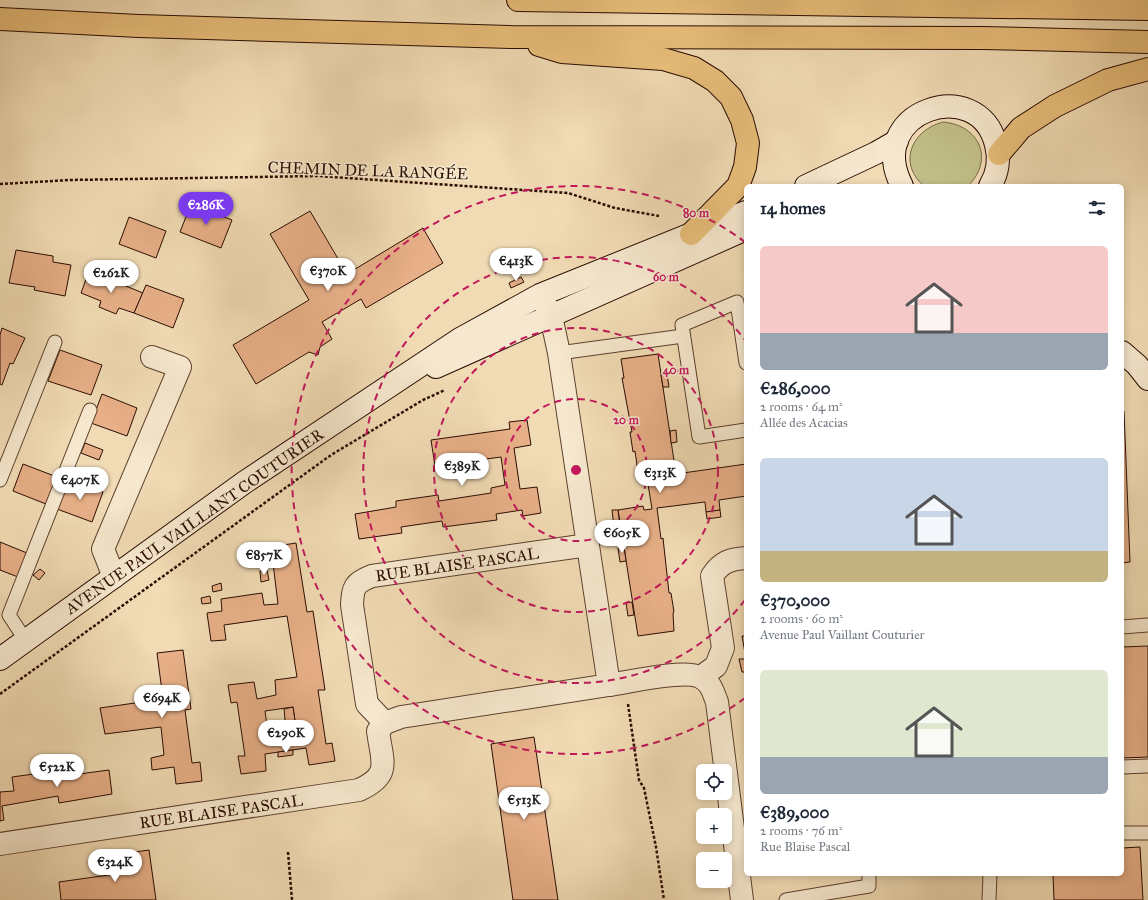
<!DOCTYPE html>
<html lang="en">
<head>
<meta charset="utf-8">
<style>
	body { margin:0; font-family:"IM FELL Great Primer",serif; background:#f6f6f7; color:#1f2937; height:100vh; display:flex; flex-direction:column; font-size:15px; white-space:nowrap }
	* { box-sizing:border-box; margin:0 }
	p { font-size:13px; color:#747a83 }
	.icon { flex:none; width:22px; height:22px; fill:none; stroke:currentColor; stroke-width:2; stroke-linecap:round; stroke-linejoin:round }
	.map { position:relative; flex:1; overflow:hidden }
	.side { position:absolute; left:744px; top:184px; width:380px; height:692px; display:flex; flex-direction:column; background:#fff; border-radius:6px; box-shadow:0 2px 10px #0003 }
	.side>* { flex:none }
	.fabs { position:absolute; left:696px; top:764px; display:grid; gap:8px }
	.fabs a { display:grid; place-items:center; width:36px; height:36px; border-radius:6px; background:#fff; box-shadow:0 2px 10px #0003; font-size:20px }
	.price { position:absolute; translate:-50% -34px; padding:0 9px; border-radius:14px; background:#fff; color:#222; font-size:13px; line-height:26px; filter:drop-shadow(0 1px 2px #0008) }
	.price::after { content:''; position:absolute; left:50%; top:24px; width:12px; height:9px; margin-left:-6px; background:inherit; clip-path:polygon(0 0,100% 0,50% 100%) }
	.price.on { background:#7c3aed; color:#fff }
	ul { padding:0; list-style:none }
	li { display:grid; align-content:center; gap:8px; height:212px; padding:0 16px }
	li span { display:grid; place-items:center; height:124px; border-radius:6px; color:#555 }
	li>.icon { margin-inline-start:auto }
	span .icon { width:72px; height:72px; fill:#fffc; stroke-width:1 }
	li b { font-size:17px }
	h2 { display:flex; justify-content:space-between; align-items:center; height:48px; padding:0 16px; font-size:17px }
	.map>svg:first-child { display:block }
</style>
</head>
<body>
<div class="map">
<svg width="1148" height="900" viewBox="0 0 1148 900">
	<rect width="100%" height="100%" fill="#f1dbb4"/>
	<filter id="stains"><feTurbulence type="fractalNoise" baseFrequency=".005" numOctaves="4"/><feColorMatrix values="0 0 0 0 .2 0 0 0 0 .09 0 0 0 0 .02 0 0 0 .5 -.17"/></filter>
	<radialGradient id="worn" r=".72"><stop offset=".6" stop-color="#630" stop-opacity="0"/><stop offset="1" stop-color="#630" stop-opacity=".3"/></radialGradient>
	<path fill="#c1be88" stroke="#766545" d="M 943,122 C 979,125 995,159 968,186 L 924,186 C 897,163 912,130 943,122 Z"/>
	<g fill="#e8b088" stroke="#2a0c02" fill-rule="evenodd">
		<polygon points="191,204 232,220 221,248 180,232"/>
		<polygon points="310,211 347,274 423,228 443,263 366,308 361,299 322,322 332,339 320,347 318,355 309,352 256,384 233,345 309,300 270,234"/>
		<polygon points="129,217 166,231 156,258 119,244"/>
		<polygon points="16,250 53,256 53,262 71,265 65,296 34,290 35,287 9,283"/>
		<polygon points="89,271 143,293 134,313 119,308 116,314 99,307 101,301 81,293"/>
		<polygon points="521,277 524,282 511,288 509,283"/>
		<polygon points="146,285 184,299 173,328 134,313"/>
		<polygon points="2,328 25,338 13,364 10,363 2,385 0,384 0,335"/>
		<polygon points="60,350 102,365 91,395 48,381"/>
		<polygon points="658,354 676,474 746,464 746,496 719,500 720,510 706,512 705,502 657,508 661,539 663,538 669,593 671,593 674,612 673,613 674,631 638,636 618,510 643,506 644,510 652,509 647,478 639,479 635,451 633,452 630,432 632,432 622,378 624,378 621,359"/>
		<polygon points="667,374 669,387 663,387 661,375"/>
		<polygon points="102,394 137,408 127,436 91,423"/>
		<polygon points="1122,411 1124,411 1130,562 1122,563"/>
		<polygon points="527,420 531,445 514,448 520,489 537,487 541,513 523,516 522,510 496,514 497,520 443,527 442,521 401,527 402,533 359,539 355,514 396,507 396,501 438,495 439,501 491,493 491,488 505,485 501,457 435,466 431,440 510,429 509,422"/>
		<polygon points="676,430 677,442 671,443 670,431"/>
		<polygon points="85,443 103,450 99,460 81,453"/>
		<polygon points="23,464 57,477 46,504 13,491"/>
		<polygon points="69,479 103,492 92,522 57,509"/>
		<polygon points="612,510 618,510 620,526 614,527"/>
		<polygon points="720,510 721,517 707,519 706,512"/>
		<polygon points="0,542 27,553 18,577 0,570"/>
		<path d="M 296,543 L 307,612 L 313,611 L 325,690 L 318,690 L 326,744 L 332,743 L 335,761 L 309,765 L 306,748 L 265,754 L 266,771 L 241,774 L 238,756 L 245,756 L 237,702 L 231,703 L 228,685 L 254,682 L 257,699 L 276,695 L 275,680 L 297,677 L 287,616 L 224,625 L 226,640 L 211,641 L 207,613 L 222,611 L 221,599 L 262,593 L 264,605 L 278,604 L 271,547 ZM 293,707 L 297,735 L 269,740 L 265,711 Z"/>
		<polygon points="624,547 626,561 620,562 618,548"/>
		<polygon points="40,569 45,573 39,580 33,575"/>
		<polygon points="267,570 269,580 261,582 260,571"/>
		<polygon points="221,583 222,590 213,592 212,586"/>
		<polygon points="210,596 211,603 202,604 201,598"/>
		<polygon points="632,602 634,615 628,616 626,603"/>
		<polygon points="742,636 746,636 746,661 746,659"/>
		<polygon points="1148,646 1148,757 1122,758 1122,647"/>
		<polygon points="183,650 191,709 185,710 192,763 200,762 202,781 176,784 174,767 152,770 151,758 164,755 161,727 105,734 100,708 163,699 157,653"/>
		<polygon points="739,659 746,659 746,672 742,672"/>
		<polygon points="293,707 297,735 275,739 274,732 286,730 284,709"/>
		<polygon points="534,737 558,900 513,900 491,744"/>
		<polygon points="293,750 293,755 278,757 278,752"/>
		<polygon points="109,770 112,794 59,803 58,796 2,806 4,820 0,821 0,792 14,791 12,777 56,771 57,777"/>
		<polygon points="1140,847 1143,900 1054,900 1053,874 1122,874 1122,848"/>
		<polygon points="149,850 156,900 61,900 59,882 130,872 128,853"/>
	</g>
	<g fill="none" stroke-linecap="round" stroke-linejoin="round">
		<g stroke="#5c402e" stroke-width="15">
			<g id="lane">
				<polyline points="559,353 683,336"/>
				<polyline points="746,363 737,302 682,325 699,437 746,430"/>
				<polyline points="0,480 55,342"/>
				<polyline points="1122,627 1148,625"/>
				<polyline points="26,641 9,615 90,410"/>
				<polyline points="1122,767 1148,766"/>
				<polyline points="1122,833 1148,833"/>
				<polyline points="786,900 869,886 869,874"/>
				<polyline points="989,900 990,874"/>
			</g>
		</g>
		<g stroke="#5c402e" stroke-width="24">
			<g id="street">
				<path d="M 542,298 L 551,316 L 559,353 L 609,685 C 630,682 683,669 700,677 C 711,682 713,692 717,702 L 742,900"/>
				<polyline points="114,577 103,549 180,367 152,357"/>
				<path d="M 701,677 L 716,666 L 723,648 L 712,576 C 721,562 730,559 746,558"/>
				<path d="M 385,723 L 367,704 L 352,605 C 353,587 354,583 372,576 L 588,545"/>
				<path d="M 0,844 L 359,790 C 392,775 382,762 378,731 L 385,723 L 401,717 L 609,685"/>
			</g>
		</g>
		<g stroke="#2a0c02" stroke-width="24">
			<g id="secondary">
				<polyline points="806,186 876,153 897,141"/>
				<path d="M 902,186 C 863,111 979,73 996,145 C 1000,160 998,173 990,186"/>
				<polyline points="1122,352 1137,365 1148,379"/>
				<polyline points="436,367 746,229"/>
				<polyline points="0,659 245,482 460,339 540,295 746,212"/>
			</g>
		</g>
		<g stroke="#2a0c02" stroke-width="24">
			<g id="highway">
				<polyline points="518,0 1148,9"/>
				<polyline points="0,19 139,26 511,37 982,38 1148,42"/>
				<polyline points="539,45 562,52 663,59 694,68 715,81 731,97 742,120 748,143 745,167 738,186 691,234"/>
				<polyline points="999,154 1021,128 1055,106 1108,80 1148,69"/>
			</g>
		</g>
		<g stroke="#2a0c02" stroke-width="2.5" stroke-dasharray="3 2" stroke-linecap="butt">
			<polyline points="0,184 70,180 318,176 568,193 615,208 659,216"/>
			<polyline points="0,694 331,455 423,400 445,390"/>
			<polyline points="628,704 639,780 644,788 656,847 664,900"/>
			<polyline points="288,852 292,900"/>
		</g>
		<use href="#lane" stroke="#f6e8ce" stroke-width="13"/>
		<use href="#street" stroke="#f6e8ce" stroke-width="22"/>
		<use href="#secondary" stroke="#f6e8ce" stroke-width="22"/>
		<use href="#highway" stroke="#e8be7a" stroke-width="22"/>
	</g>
	<g fill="none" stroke="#c2185b" stroke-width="2" stroke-dasharray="7 5">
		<circle cx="576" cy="470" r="71"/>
		<circle cx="576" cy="470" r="142"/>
		<path d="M745 600A213 213 0 1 1 745 340"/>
		<path d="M745 698A284 284 0 1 1 745 242"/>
	</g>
	<g text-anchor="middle" stroke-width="3" stroke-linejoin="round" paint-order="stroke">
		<g font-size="16" fill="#2a0c02" stroke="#f6e8ce">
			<text transform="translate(368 170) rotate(2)" y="6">CHEMIN DE LA RANGÉE</text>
			<text transform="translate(194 521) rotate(-35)" y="6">AVENUE PAUL VAILLANT COUTURIER</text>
			<text transform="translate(457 564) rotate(-8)" y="6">RUE BLAISE PASCAL</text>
			<text transform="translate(221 811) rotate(-8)" y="6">RUE BLAISE PASCAL</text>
		</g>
	</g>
	<circle cx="576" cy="470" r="6" fill="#c2185b" stroke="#f6e8ce" stroke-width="2"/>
	<g font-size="12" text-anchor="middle" font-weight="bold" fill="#c2185b" stroke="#f6e8ce" stroke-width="3" stroke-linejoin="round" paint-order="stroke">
		<text x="696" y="217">80 m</text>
		<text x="666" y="281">60 m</text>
		<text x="676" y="374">40 m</text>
		<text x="626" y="424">20 m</text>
	</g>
	<rect width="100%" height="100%" filter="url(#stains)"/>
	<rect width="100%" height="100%" fill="url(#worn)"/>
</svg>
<div class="fabs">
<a><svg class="icon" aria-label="locate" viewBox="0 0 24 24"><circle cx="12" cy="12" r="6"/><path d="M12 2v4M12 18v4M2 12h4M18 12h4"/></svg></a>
<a>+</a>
<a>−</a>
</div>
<b class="price on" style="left:206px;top:226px">€286K</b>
<b class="price" style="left:516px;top:282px">€413K</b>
<b class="price" style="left:328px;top:292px">€370K</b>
<b class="price" style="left:111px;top:294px">€262K</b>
<b class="price" style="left:462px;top:487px">€389K</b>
<b class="price" style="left:660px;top:494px">€313K</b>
<b class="price" style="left:80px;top:501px">€407K</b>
<b class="price" style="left:622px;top:554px">€605K</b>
<b class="price" style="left:264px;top:576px">€857K</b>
<b class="price" style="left:162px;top:719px">€694K</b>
<b class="price" style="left:286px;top:754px">€290K</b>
<b class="price" style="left:57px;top:788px">€522K</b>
<b class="price" style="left:524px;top:821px">€513K</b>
<b class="price" style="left:115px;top:883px">€324K</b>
<section class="side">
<h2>14 homes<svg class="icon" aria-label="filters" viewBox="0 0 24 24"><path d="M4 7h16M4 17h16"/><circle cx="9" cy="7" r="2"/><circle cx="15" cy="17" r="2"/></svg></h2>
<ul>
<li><span style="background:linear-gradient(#f6c9c9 70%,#9aa5b1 0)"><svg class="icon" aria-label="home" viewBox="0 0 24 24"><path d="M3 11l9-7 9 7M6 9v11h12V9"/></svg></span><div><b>€286,000</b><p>2 rooms · 64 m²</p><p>Allée des Acacias</p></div></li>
<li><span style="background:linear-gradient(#c9d6e8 75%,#c2b280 0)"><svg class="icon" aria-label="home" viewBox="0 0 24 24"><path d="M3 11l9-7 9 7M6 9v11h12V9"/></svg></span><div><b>€370,000</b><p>2 rooms · 60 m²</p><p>Avenue Paul Vaillant Couturier</p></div></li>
<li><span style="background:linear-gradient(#dfe7d0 70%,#9aa5b1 0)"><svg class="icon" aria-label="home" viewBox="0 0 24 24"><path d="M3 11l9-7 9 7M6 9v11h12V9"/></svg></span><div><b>€389,000</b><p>2 rooms · 76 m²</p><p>Rue Blaise Pascal</p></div></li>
</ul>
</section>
</div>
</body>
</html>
